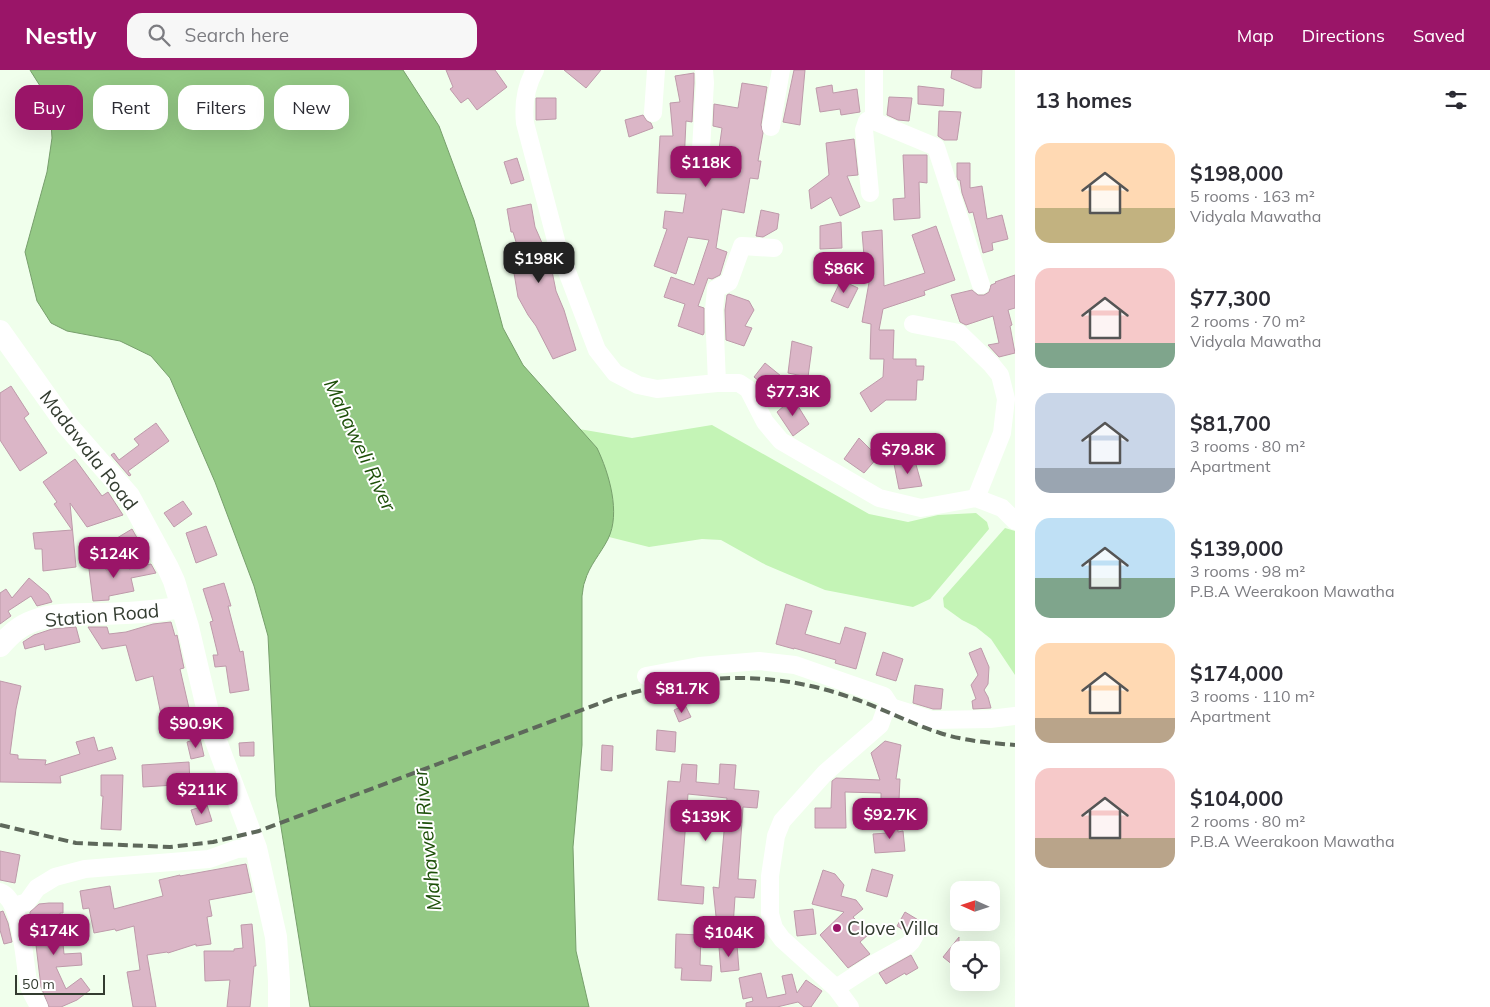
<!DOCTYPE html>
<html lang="en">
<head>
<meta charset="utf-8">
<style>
	body { margin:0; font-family:Mulish,sans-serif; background:#f7f7f7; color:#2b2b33; height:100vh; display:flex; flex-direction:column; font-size:19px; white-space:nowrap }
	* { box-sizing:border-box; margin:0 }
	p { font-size:16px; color:#7c7c81 }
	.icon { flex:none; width:28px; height:28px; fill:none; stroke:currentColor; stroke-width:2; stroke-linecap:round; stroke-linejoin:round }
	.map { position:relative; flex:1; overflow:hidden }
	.details { display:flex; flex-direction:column; background:#fff; width:475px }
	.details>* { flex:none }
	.hud { position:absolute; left:15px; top:15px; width:475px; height:45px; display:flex; gap:10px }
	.needle { width:32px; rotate:273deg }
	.tools { position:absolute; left:950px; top:811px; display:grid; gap:10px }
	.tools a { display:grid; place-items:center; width:50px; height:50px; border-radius:10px; background:#fff; box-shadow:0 5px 20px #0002; font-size:25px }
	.scale { position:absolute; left:15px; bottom:12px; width:90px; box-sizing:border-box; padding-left:5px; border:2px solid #333c30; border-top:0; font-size:14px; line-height:18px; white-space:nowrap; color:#333c30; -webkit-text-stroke:4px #fff; paint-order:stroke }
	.price { position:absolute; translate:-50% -42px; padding:0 11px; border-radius:10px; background:#9a1568; color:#fff; font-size:16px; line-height:32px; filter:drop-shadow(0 1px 2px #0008) }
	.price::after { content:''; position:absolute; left:50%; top:30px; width:15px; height:11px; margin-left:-8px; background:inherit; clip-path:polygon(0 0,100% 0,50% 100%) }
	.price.selected { background:#222; color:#fff }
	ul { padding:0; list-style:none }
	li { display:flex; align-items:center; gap:15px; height:125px; padding:0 20px }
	li span { display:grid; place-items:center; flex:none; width:140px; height:100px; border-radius:15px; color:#555 }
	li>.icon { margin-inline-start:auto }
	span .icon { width:60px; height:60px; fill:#fffc; stroke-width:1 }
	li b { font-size:21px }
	h2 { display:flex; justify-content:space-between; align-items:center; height:60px; padding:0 20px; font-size:21px }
	.tag { padding:0 18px; border-radius:15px; background:#fff; box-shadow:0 5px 20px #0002; font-size:18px; line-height:45px }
	.tag.selected { background:#9a1568; color:#fff }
	header { display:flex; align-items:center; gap:30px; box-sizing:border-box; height:70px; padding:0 25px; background:#9a1568; color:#fff }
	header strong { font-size:24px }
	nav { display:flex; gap:28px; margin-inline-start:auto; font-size:18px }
	.search { width:350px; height:45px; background:#f7f7f7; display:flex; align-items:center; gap:12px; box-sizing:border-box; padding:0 18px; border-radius:15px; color:#7c7c81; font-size:19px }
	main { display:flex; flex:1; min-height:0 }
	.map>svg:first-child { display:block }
</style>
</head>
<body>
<header>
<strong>Nestly</strong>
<div class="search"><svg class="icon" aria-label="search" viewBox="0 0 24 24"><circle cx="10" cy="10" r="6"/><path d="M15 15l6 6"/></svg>Search here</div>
<nav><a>Map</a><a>Directions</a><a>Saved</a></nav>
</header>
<main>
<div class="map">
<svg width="1015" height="937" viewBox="0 0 1015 937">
	<rect width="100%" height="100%" fill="#f0ffec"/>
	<g fill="#c4f4b6">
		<polygon points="712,355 869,444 908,452 938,445 976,443 987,452 989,459 930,529 913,537 825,520 766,495 721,470 702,469 649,477 609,467 613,451 597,378 579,359 632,368"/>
		<polygon points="1005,458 1015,461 1015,605 991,569 976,557 962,550 944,537 943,528"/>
	</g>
	<path fill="#94c985" stroke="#779f6c" d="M 30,0 L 403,0 L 439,56 L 474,150 L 503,258 L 523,295 L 597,378 C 609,403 621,443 608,469 C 601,483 589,496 585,511 C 583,515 583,521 582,526 L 582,675 L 573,777 L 576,881 L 589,937 L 310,937 L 276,726 L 268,566 L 254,516 L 215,412 L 170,308 L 151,286 L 120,271 L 67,261 L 51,253 L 37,231 L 25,182 L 47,102 L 52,68 L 50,37 L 42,19 Z"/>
	<g fill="#dbb6c7" stroke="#be9aaa">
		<polygon points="446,0 495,0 507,17 477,40 468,28 461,33 450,19 453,17"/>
		<polygon points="564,0 601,0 586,18"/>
		<polygon points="794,0 805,0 800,55 783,52"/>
		<polygon points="952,0 982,0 981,18 975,18 951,8"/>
		<polygon points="694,3 694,13 692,52 686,51 684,94 704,97 705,89 710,84 712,78 719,79 722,58 713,56 714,34 738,38 742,13 767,17 761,55 763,63 758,91 761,91 758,109 750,108 744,143 722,139 716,178 727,182 720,205 712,209 708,208 698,236 704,238 704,263 703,265 678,256 685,234 664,227 671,207 694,215 709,170 688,167 676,204 654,196 667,159 663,158 665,141 683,143 686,124 657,123 660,66 673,66 670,33 680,32 675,6"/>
		<polygon points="832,15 833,23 857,19 860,42 841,45 840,39 820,42 816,18"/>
		<polygon points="918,16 944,19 943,36 918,34"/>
		<polygon points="889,27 912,28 909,51 898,50 887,45"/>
		<polygon points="536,28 556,28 556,49 536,50"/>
		<polygon points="939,41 961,42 957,70 944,70 938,66"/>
		<polygon points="643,45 647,51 651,53 653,58 629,67 625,50"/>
		<polygon points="854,69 858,105 847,106 860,137 840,146 831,127 811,139 809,120 829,105 826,73"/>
		<polygon points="903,85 927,85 927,113 919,112 920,148 894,150 893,129 905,128"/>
		<polygon points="517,88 524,110 511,114 504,92"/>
		<polygon points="957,93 970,93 970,118 982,116 987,149 1002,145 1008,169 992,173 993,180 983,183 973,142 969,143 962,123 960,110 958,110 957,107"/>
		<polygon points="531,134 535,157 550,191 556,221 564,240 576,280 553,289 536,256 528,245 518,227 514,203 523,195 513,162 511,162 507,139"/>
		<polygon points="761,140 779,144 777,159 763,167 756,166"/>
		<polygon points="841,152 842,178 820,179 820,156"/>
		<polygon points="936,156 955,210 924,221 925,225 883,239 879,260 894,260 893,289 916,289 916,296 924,296 923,310 917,310 916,330 886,330 871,342 860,323 883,307 884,289 870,289 871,254 862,252 873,190 867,202 866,186 864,186 862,162 882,160 884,216 925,203 912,165"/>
		<polygon points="1015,205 1015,238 1008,240 1012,255 1010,256 1015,283 999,287 988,275 999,273 993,246 966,255 960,252 951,225 972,220 978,225 984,225 989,222 991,215 996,213 995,212"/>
		<polygon points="841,210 858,218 848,238 831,231"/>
		<polygon points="729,224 749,231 754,240 745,256 752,258 744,276 726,270 725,240 727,225"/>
		<polygon points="792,271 812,277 808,307 788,303"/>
		<polygon points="765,293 781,306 770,320 754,307"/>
		<polygon points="11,316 29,344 24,348 47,383 20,401 0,370 0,323"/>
		<polygon points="793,328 809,354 793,366 777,342"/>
		<polygon points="156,353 169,371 128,401 131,405 129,406 111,385 114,383 119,390 139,375 134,369"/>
		<polygon points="859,368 878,387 864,403 844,389"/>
		<polygon points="75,389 102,426 108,422 123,445 87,457 70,433 76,497 43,501 42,479 35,479 33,463 72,460 54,434 57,432 43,412"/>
		<polygon points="915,391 922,416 899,419 894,394"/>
		<polygon points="183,431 192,444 174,457 164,443"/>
		<polygon points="206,456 217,485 196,493 186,463"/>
		<polygon points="132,459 140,473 125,481 117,468"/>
		<polygon points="105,489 106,500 128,495 129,499 151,494 156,503 131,508 134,521 109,526 109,530 93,531 88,491"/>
		<polygon points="29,508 48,524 52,532 37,536 31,526 8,541 11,546 0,554 0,523 6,519 12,528"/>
		<polygon points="224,513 231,536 228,536 240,582 243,581 249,620 230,623 226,596 215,597 213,585 218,585 210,552 213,551 203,519"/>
		<polygon points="786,534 812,541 805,564 840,574 845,557 866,563 856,599 835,593 836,590 794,578 794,579 776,574"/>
		<polygon points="171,552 175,566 177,565 184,598 180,599 191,647 163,654 153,606 136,611 126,575 102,579 88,557 107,557 109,564 126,562 153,554"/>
		<polygon points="76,557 80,572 45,580 44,574 25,579 23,572 34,565 52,559"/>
		<polygon points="981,578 989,597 988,614 984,620 988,627 991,638 973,639 972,631 976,629 971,615 978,605 969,583"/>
		<polygon points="883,582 903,589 896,611 876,605"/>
		<polygon points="0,611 21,616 16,639 10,684 18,685 18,689 46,690 45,695 80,684 76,672 94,667 98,681 112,677 116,689 60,706 61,713 0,712"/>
		<polygon points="915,615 943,619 941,639 933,639 913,633"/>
		<polygon points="685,635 691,647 679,652 674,640"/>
		<polygon points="657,660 676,662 675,682 656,680"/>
		<polygon points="200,668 204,686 191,689 187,672"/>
		<polygon points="885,671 901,675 896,709 900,709 899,730 881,730 881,723 845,722 846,758 815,758 815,738 831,738 832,711 836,708 880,710 871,683"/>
		<polygon points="254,672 254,686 240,686 239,673"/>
		<polygon points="602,675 613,676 612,701 601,700"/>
		<polygon points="189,692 190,714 143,717 142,695"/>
		<polygon points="682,694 697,695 696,712 719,714 720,694 736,695 734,719 759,721 757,738 743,737 738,809 756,810 754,828 735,827 733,857 717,856 713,817 719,818 727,728 688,724 681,815 704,817 703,834 658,830 668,711 680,712"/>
		<polygon points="101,705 123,705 121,760 101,759 103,726 101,726"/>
		<polygon points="207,735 212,751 196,755 191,740"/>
		<polygon points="898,754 898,762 903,761 905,781 875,783 873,764 887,763 886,755"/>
		<polygon points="0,781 20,785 15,813 0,810"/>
		<polygon points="246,794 252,822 209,830 212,846 207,847 211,874 196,876 196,874 168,883 167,882 147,885 156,937 133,937 127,902 140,900 134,856 116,861 115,859 94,863 89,838 83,839 80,821 110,816 114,839 163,826 159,810 180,805 180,806"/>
		<polygon points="872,799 893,805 887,827 866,821"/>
		<polygon points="823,800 835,804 844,815 841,826 856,830 863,839 853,847 869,864 860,872 870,884 848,898 820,865 844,842 812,834"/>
		<polygon points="49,833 63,833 63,843 60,843 64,884 81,883 82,895 56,897 66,919 81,908 90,920 77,930 61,937 49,937 41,917 33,850 30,850 30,842 39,834"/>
		<polygon points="813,839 816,864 797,866 794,841"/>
		<polygon points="3,841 8,853 12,872 4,874 0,860 0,842"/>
		<polygon points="905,842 920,851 918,855 910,856 905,861 897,856"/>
		<polygon points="252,854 256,896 254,896 250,937 227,937 230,910 205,911 204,881 234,881 234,879 243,878 241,855"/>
		<polygon points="676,864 701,865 700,895 712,896 711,911 681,910 682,898 675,898"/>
		<polygon points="959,867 959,900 943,887"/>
		<polygon points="737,875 739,900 721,902 719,877"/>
		<polygon points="911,885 918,898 906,905 905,903 886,914 879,903"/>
		<polygon points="761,903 767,928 786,924 782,906 792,904 797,923 806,910 822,921 811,937 804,937 798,932 777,937 746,937 746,933 753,931 752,927 743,929 739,908"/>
	</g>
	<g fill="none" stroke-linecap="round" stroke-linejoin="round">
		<g stroke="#fff" stroke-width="18">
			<path d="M 535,0 C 526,16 523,34 525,53 L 558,178 L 597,280 L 615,303 L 638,315 L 657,319 L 717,313 L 739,313 L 748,319 L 765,352 L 781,371 L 879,428 L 921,438 L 976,428 L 1002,438 L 1015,451"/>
			<polyline points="874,0 874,47 876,52 936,77 981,215"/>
			<polyline points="653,43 656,0"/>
			<polyline points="771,57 781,0"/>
			<polyline points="701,79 705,13 704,0"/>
			<polyline points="870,123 864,60 867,51 874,47"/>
			<polyline points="913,254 959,263 991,294 1000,305 1006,329 1002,363 976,428"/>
			<polyline points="717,313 714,240 716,219 729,212 742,176 774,178"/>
			<polyline points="646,606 699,596 759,591 795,595 884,626 891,637"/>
			<path d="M 0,822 C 23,830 24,896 29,916 C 31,923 36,930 39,937"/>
			<polyline points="14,836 27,832 37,818 55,807 85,799 209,789 237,779 256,778"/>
			<polyline points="836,918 870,896 908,875 911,872 915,865"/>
			<polyline points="850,937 836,918 782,869 774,858 770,844 770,806 776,766 782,751 825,703 880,655 885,641 891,637 932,650 990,649 1015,646"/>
		</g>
		<g stroke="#fff" stroke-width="22">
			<polyline points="0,261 66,354 129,426 168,498 174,511 188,557 213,663 256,778 276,867 279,911 279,937"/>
			<path d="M 0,576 C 10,565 19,556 33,551 C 54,543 80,544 102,544 C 129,543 156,542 182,537"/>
		</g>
		<path stroke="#5e685b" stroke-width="4" stroke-dasharray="10 5" stroke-linecap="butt" d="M 0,755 L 76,773 L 170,777 L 213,772 L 259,761 L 611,629 C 690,604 770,599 849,627 C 880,637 909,653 940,663 C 965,671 990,673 1015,675"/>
	</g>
	<circle fill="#9a1568" stroke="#fff" stroke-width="2" cx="837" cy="858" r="5"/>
	<g text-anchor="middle" stroke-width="4" stroke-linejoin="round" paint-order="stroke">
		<g font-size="19" fill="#333c30" stroke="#fff">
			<text transform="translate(89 380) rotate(52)" y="7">Madawala Road</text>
			<text transform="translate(102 545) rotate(-5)" y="7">Station Road</text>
		</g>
		<g font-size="19" fill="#333c30" stroke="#fff" text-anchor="start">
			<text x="847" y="865">Clove Villa</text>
		</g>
		<g font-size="20" font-style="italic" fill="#1d4f09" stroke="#fff">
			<text transform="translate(360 375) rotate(65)" y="7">Mahaweli River</text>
			<text transform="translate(427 770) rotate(-96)" y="7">Mahaweli River</text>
		</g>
	</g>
</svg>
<div class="tools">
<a><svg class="needle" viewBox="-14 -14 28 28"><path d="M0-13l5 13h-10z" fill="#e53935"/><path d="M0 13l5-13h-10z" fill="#7c7c81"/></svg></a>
<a><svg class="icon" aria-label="locate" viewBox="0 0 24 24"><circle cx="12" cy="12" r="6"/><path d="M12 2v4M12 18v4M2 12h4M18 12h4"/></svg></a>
</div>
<div class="scale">50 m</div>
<b class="price" style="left:706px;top:118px">$118K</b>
<b class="price selected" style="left:539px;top:214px">$198K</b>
<b class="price" style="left:844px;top:224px">$86K</b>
<b class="price" style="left:793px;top:347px">$77.3K</b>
<b class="price" style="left:908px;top:405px">$79.8K</b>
<b class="price" style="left:114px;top:509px">$124K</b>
<b class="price" style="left:682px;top:644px">$81.7K</b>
<b class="price" style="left:196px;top:679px">$90.9K</b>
<b class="price" style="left:202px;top:745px">$211K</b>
<b class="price" style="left:890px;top:770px">$92.7K</b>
<b class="price" style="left:706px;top:772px">$139K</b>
<b class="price" style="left:54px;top:886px">$174K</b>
<b class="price" style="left:729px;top:888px">$104K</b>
<div class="hud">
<a class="tag selected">Buy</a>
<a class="tag">Rent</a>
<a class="tag">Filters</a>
<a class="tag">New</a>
</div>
</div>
<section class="details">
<h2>13 homes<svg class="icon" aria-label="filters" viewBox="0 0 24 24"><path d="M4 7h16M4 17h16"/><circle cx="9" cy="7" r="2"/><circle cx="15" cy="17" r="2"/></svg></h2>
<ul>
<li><span style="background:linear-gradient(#ffd9b3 65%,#c2b280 0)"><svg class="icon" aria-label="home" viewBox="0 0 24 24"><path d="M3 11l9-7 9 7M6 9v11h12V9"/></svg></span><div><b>$198,000</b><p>5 rooms · 163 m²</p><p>Vidyala Mawatha</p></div></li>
<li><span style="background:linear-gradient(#f6c9c9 75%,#7fa58c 0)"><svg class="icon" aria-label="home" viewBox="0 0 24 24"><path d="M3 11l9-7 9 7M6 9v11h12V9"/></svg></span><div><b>$77,300</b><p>2 rooms · 70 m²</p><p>Vidyala Mawatha</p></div></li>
<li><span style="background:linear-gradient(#c9d6e8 75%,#9aa5b1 0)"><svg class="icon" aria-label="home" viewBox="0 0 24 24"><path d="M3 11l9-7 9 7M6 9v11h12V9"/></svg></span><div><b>$81,700</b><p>3 rooms · 80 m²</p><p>Apartment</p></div></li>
<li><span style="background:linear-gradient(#bfe0f5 60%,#7fa58c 0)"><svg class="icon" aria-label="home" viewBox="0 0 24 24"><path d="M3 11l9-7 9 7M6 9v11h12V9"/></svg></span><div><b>$139,000</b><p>3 rooms · 98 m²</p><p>P.B.A Weerakoon Mawatha</p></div></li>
<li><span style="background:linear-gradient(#ffd9b3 75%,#b9a48a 0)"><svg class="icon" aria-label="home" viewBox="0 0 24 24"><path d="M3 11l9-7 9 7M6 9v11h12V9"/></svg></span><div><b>$174,000</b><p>3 rooms · 110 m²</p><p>Apartment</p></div></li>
<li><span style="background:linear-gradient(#f6c9c9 70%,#b9a48a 0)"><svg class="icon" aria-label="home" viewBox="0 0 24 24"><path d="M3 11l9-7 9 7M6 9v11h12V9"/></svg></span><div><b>$104,000</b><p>2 rooms · 80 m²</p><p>P.B.A Weerakoon Mawatha</p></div></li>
</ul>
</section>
</main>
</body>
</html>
